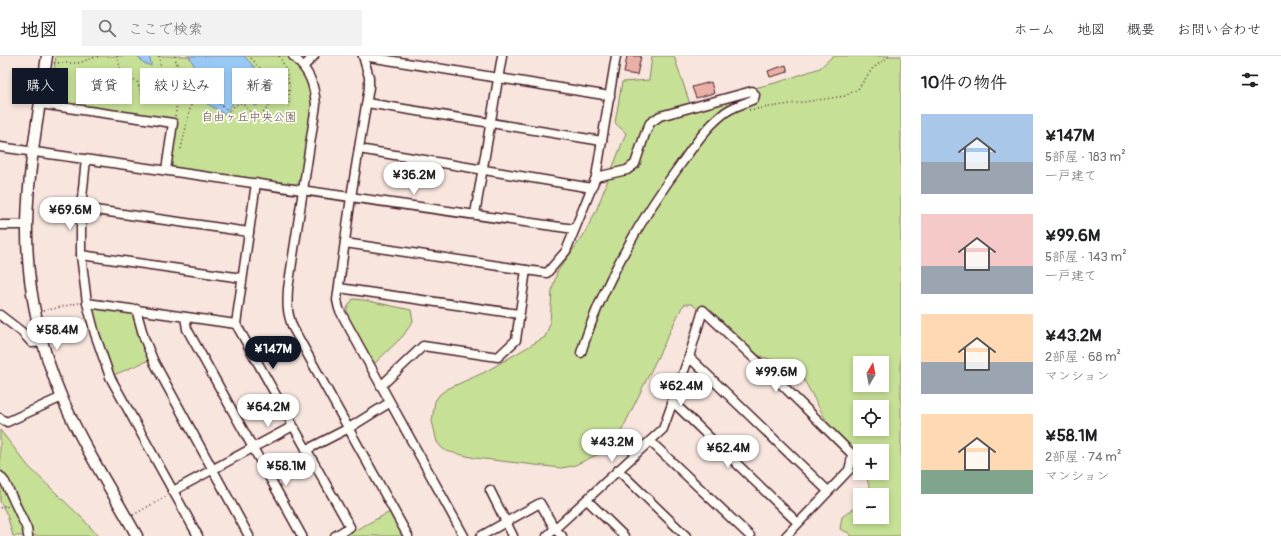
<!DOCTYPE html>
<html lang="ja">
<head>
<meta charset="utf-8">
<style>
	body { margin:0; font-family:Pangolin,"Klee One",sans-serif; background:#f2f2f2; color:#202124; height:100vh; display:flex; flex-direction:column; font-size:15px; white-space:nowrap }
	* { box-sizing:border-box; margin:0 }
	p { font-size:13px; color:#757577 }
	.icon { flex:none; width:22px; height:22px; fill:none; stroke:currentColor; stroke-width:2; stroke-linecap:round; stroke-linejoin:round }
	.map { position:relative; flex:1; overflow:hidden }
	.sheet { display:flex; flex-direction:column; background:#fff; width:380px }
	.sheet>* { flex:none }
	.banner { position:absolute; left:12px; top:12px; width:380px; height:36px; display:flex; gap:8px }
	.needle { width:26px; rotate:10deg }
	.controls { position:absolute; left:853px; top:300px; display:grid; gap:8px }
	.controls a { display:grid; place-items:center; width:36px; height:36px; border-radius:0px; background:#fff; box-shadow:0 2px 6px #0003; font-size:20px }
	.price { position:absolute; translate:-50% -34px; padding:0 9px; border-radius:14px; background:#fff; color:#222; font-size:13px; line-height:26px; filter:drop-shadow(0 1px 2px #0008) }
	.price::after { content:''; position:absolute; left:50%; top:24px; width:12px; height:9px; margin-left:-6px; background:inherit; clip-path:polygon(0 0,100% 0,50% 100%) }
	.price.on { background:#111827; color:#fff }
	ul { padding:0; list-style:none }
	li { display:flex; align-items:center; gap:12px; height:100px; padding:0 20px }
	li span { display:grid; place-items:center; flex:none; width:112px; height:80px; border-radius:0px; color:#555 }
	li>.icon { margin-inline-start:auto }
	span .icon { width:48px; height:48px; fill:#fffc; stroke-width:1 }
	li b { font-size:17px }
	h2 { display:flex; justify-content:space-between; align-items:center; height:48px; padding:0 20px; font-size:17px }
	.tag { padding:0 14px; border-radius:0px; background:#fff; box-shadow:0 2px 6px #0003; font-size:14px; line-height:36px }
	.tag.on { background:#111827; color:#fff }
	header { display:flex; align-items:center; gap:24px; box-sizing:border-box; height:56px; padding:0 20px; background:#fff; border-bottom:1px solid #e0e0e0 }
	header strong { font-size:19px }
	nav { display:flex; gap:22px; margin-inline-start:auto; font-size:14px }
	.search { width:280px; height:36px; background:#f2f2f2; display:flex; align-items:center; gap:10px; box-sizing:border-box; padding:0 14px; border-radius:0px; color:#757577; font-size:15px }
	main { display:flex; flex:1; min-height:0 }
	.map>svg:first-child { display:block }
</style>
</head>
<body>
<header>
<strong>地図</strong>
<div class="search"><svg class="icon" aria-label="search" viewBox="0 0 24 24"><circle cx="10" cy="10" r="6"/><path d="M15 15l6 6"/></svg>ここで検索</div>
<nav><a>ホーム</a><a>地図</a><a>概要</a><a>お問い合わせ</a></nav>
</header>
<main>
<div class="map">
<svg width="901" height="480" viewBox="0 0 901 480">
	<rect width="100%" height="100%" fill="#f7e5de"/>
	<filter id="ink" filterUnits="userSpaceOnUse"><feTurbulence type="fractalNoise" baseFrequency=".025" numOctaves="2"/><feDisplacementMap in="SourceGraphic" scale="8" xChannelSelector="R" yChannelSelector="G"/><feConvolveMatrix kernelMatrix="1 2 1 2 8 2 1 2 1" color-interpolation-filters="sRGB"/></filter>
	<g filter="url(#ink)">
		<g fill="#c6e096" stroke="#888060" fill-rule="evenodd">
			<polygon points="56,0 288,0 303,14 310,28 313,49 300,129 170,111 177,66 49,47"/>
			<path d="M 652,0 L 674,0 L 690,48 L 779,26 L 820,12 L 833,0 L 901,0 L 901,480 L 850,480 L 849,477 L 840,473 L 842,461 L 860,448 L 860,461 L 882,461 L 882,439 L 872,439 L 865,417 L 882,417 L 882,395 L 860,395 L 860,400 L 831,373 L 804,324 L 793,311 L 742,294 L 730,287 L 709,263 L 692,248 L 685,248 L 682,251 L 620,378 L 603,396 L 573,410 L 561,412 L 475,402 L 446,395 L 441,391 L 437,386 L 432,365 L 435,345 L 440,338 L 447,333 L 485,316 L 545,281 L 550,268 L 552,234 L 557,216 L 583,180 L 596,155 L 626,77 L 615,67 L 622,26 L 649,24 ZM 860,307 L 882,307 L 882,329 L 860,329 ZM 860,351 L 882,351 L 882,373 L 860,373 Z"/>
			<polygon points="353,243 364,244 411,254 413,265 403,280 373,309 348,265 347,252"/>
			<polygon points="93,251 132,256 133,259 149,304 114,319 107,303 91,253"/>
			<polygon points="0,374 29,411 84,464 98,480 13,480 7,459 0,445"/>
			<polygon points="390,456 403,480 344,480"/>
		</g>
		<g fill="#98c9f4" stroke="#7985a4">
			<polygon points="137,0 149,0 151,7 151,10 144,7"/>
			<path d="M 189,0 L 244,0 C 254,11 269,24 270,40 L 259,46 L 257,50 C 249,49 251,42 238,42 C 232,46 230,54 224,58 L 206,47 L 205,43 L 208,29 L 205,22 L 195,11 Z"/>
		</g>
		<g fill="#eab0a5" stroke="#4a1f2b">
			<polygon points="627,0 641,0 637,19 624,17"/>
			<polygon points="786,9 788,16 770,21 768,15"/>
			<polygon points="711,26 714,37 696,42 692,31"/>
		</g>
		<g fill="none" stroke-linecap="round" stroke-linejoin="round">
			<g stroke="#4a1f2b" stroke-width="11">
				<g id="minor">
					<path d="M 293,0 C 310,16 314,27 316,49 L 288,233 C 287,249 287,257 293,272 L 408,480"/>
					<polyline points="363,0 369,21 369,31 351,141 337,244 339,253 346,266 464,480"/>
					<polyline points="363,0 610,40"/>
					<polyline points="304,10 314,0"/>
					<polyline points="367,47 602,85"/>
					<polyline points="40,48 173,67 166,114"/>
					<polyline points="0,91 574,173"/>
					<polyline points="359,93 592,132"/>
					<polyline points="86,103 81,152 81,199 87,247 95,278 110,321 198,480"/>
					<polyline points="256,127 236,268 350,471 335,480"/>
					<polyline points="81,152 249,176"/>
					<polyline points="475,158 502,0"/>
					<polyline points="0,169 27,169"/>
					<polyline points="345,187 526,214"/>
					<polyline points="81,199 242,222"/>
					<polyline points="339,232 519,258"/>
					<polyline points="87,247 236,268"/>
					<polyline points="136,253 144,282 154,306 249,480"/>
					<polyline points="0,259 22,276 32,287 43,286"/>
					<polyline points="185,261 187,273 302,480"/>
					<path d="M 581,297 C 601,231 642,160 683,105 C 695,88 706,72 722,59 C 730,51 744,48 754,43 L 755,39 L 752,35 L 660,60 L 650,67 L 645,78 L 635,108 L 627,114 L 596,121"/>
					<polyline points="689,301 828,435"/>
					<polyline points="381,330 423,290 498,301 516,284 526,214 547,217 566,195 596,121 616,0"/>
					<polyline points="672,345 798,467"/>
					<polyline points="0,362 1,363 7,366 62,341"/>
					<polyline points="650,385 750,480"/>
					<polyline points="306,394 349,372 389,347"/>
					<polyline points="618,414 686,480"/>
					<polyline points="0,420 5,426 27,473 28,480"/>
					<polyline points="490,434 513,480"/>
					<polyline points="173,435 293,370"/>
					<polyline points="587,444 624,480"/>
					<polyline points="481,480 540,447 555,473 562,480"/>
					<polyline points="547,480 663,373 689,301 703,254 776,323 852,398 851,406 849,414 786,480"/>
				</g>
			</g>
			<g stroke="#4a1f2b" stroke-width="13">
				<path id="tertiary" d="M 47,0 C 39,56 28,112 27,168 C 26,227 39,288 62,342 C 83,390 112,435 137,480"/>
			</g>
			<g stroke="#4a1f2b" stroke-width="1.5" stroke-dasharray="1 3" stroke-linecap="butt">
				<polyline points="117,0 122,18 137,25 142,39 156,42 159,41 161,24 160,2 159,0"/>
				<path d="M 175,0 L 176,6 L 188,18 L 196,20 L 200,24 L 206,37 L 230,56 L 235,49 L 241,47 C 248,50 250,60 259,59 C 263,58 266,54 268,51 C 271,47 275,42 274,37 C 271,23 258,10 249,0"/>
				<path d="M 279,0 C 291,20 289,32 289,54"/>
				<polyline points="54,7 78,7 99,0"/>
				<polyline points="749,54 845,40 858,33 873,12 890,0"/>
				<path d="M 175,60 C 179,42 175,24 176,6"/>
				<polyline points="181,93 193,40 193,35 188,18"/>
				<polyline points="43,255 79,247"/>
				<polyline points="0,452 6,449 9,453"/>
				<polyline points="133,459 167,440"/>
			</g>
			<use href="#minor" stroke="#fdfcf7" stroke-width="8"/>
			<use href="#tertiary" stroke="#fdfcf7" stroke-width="10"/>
		</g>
	</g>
	<g text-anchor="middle" stroke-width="3.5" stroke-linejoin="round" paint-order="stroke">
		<g font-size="12" fill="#694f46" stroke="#fdfcf7">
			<text x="249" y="65">自由ヶ丘中央公園</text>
		</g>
	</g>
</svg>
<div class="controls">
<a><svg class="needle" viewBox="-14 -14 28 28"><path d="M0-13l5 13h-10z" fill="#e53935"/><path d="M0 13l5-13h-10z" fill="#757577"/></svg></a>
<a><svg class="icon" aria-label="locate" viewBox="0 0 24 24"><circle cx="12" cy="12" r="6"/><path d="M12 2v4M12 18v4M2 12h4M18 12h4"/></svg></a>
<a>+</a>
<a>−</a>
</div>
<b class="price" style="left:414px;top:140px">¥36.2M</b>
<b class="price" style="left:70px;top:175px">¥69.6M</b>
<b class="price" style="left:57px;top:295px">¥58.4M</b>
<b class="price on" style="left:273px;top:314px">¥147M</b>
<b class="price" style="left:776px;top:337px">¥99.6M</b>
<b class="price" style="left:681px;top:351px">¥62.4M</b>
<b class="price" style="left:268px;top:372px">¥64.2M</b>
<b class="price" style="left:612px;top:407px">¥43.2M</b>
<b class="price" style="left:728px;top:413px">¥62.4M</b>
<b class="price" style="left:286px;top:431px">¥58.1M</b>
<div class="banner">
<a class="tag on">購入</a>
<a class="tag">賃貸</a>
<a class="tag">絞り込み</a>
<a class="tag">新着</a>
</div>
</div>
<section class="sheet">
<h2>10件の物件<svg class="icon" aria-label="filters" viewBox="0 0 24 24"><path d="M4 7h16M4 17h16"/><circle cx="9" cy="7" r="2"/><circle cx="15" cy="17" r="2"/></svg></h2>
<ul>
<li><span style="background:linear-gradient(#a9c7e8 60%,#9aa5b1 0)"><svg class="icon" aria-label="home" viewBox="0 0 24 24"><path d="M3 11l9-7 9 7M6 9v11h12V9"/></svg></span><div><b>¥147M</b><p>5部屋 · 183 m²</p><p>一戸建て</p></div></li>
<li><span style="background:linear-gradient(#f6c9c9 65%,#9aa5b1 0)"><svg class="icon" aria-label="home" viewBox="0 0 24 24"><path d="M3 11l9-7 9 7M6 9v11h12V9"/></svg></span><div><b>¥99.6M</b><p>5部屋 · 143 m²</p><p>一戸建て</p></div></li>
<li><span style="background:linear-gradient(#ffd9b3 60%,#9aa5b1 0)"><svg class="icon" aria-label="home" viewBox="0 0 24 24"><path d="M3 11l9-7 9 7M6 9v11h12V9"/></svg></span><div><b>¥43.2M</b><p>2部屋 · 68 m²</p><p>マンション</p></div></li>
<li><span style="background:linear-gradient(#ffd9b3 70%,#7fa58c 0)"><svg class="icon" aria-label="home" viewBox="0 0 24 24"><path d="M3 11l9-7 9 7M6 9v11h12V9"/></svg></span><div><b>¥58.1M</b><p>2部屋 · 74 m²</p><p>マンション</p></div></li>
</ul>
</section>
</main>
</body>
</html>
